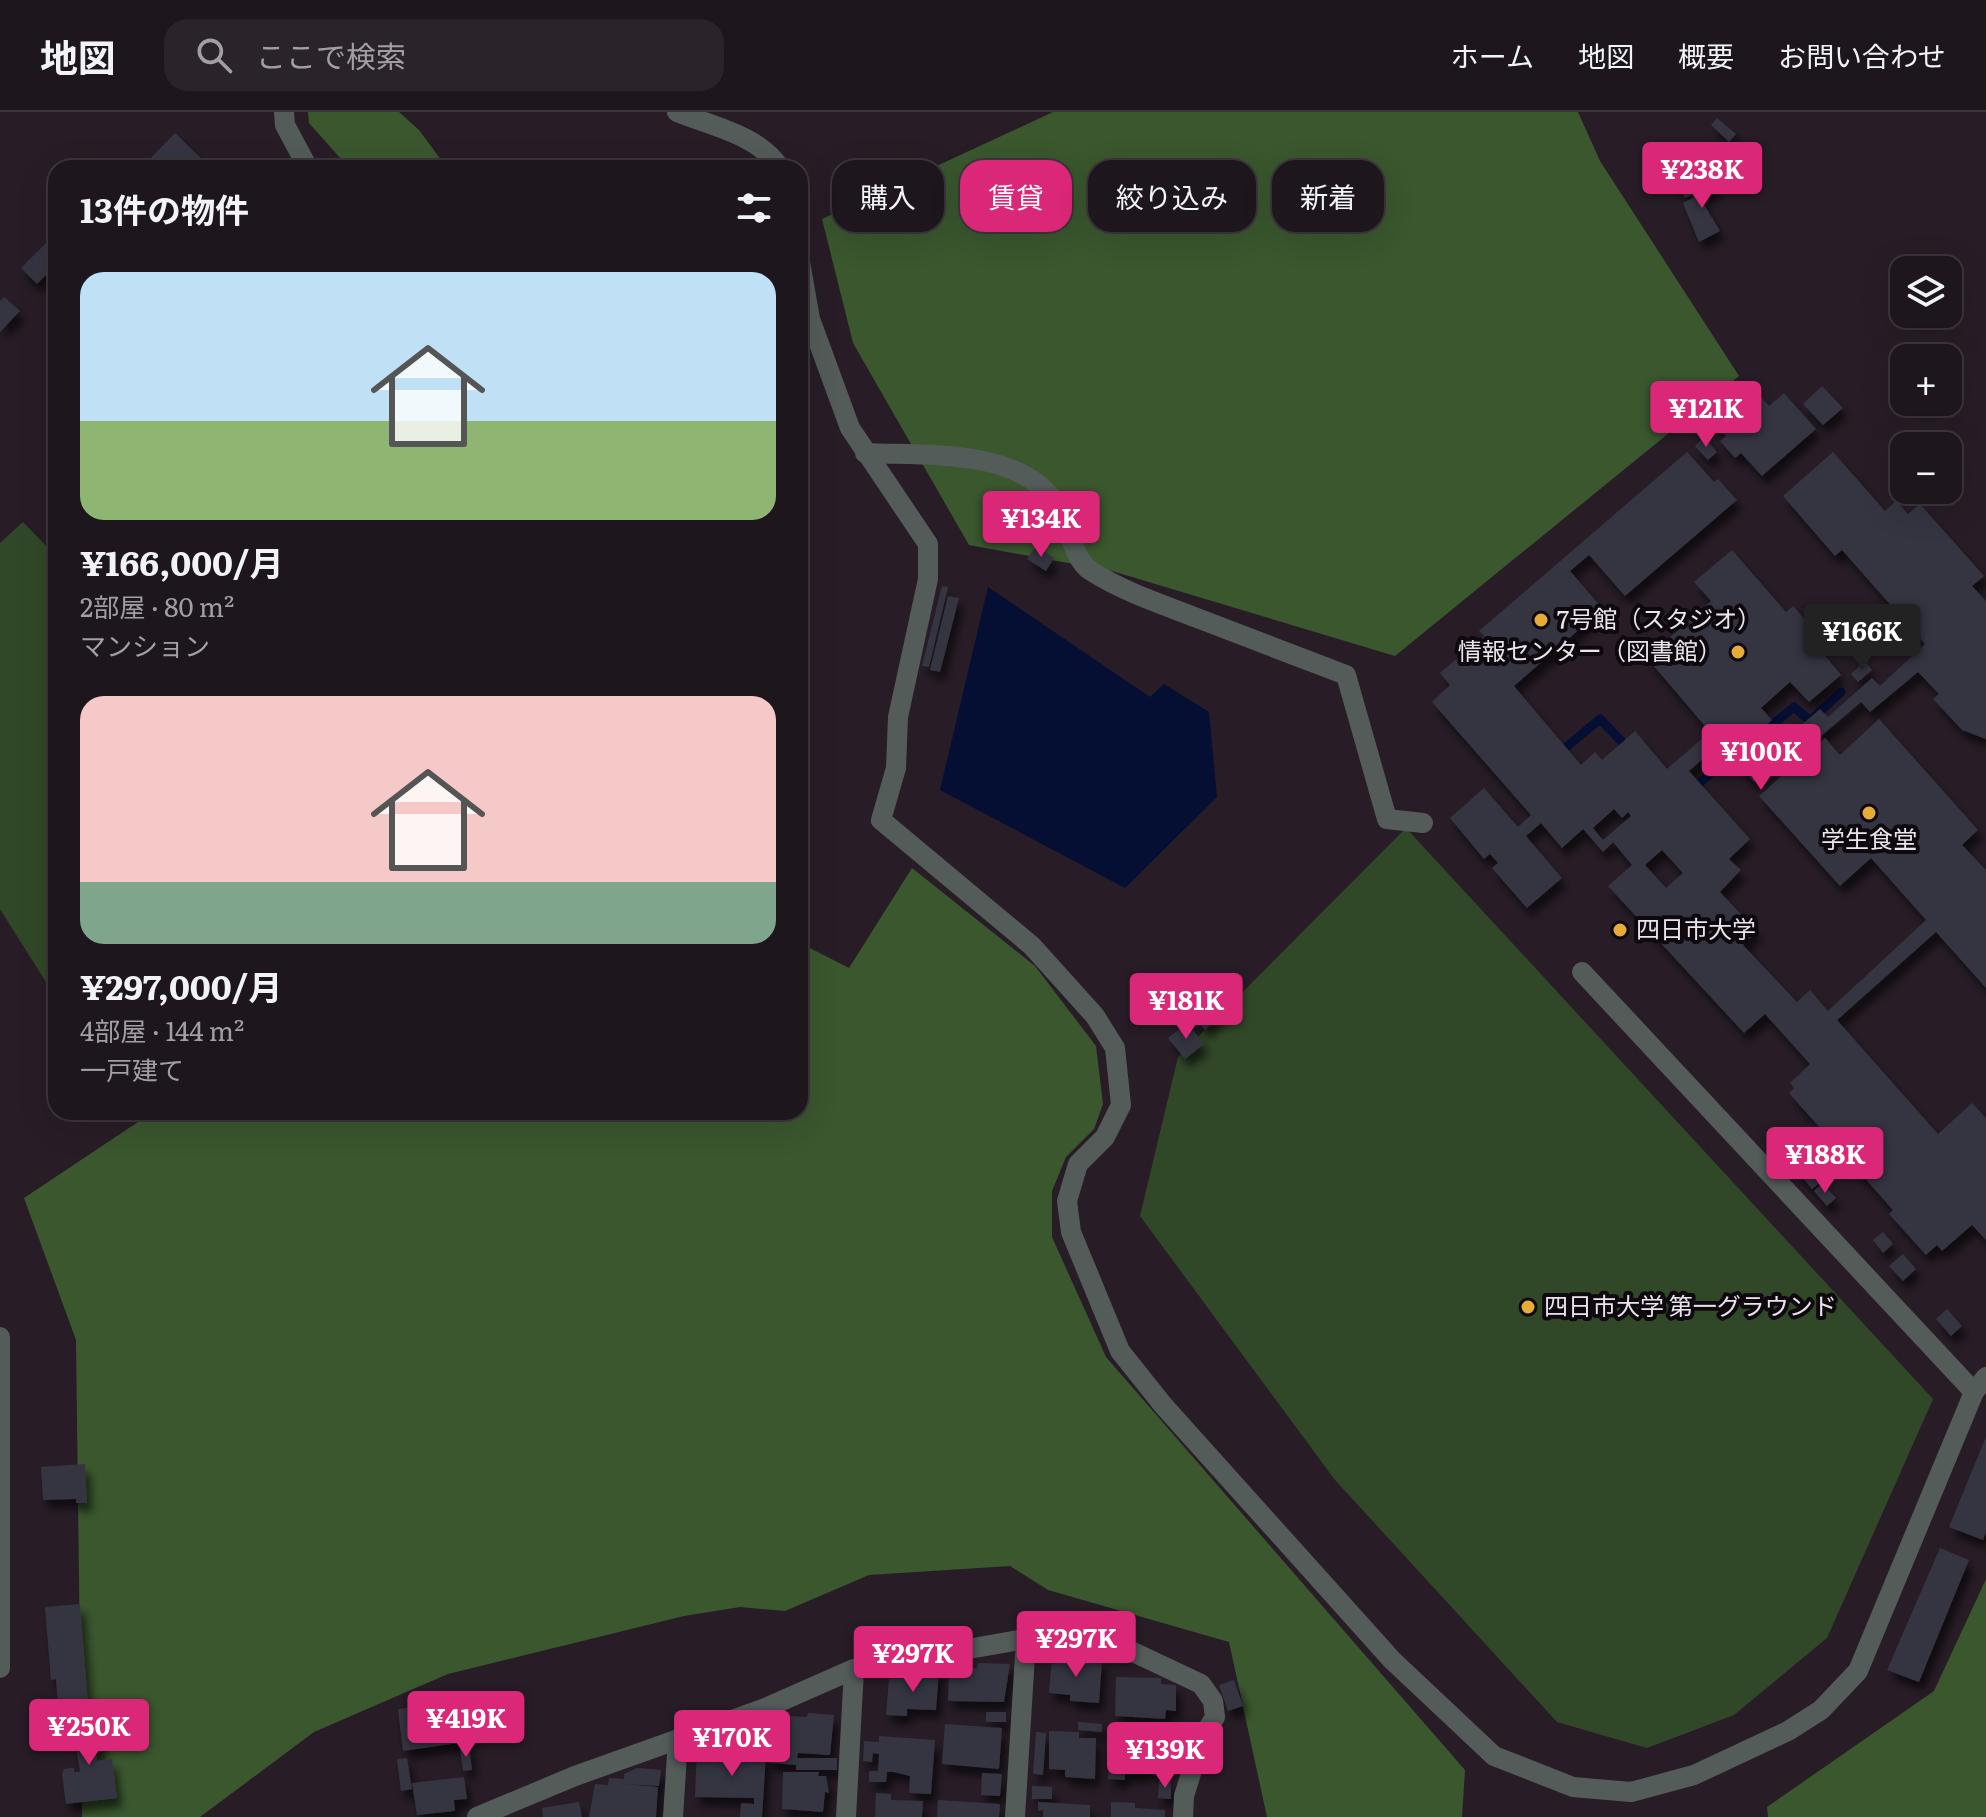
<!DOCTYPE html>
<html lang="ja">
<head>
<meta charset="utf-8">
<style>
	body { margin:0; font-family:Literata,"Noto Sans JP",serif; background:#2b232a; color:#f1f3f6; height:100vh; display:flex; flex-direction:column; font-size:30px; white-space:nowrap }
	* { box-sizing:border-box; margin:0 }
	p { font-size:26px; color:#a19fa4 }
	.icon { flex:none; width:44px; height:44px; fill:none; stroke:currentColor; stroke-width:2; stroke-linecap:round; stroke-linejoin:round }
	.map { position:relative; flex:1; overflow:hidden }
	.sheet { position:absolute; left:48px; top:48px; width:760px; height:960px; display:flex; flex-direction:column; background:#1e161d; border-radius:24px; box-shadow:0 8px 32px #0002,0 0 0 2px #3c353b }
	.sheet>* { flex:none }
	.banner { position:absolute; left:832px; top:48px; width:760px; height:72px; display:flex; gap:16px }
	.fabs { position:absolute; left:1890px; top:144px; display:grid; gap:16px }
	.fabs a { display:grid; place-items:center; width:72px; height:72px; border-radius:16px; background:#1e161d; box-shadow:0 8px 32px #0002,0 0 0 2px #3c353b; font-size:40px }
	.price { position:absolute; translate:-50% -68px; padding:0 18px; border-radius:8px; background:#db2777; color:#fff; font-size:26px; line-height:52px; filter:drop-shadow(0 2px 4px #0008) }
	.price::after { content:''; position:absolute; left:50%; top:48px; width:24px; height:18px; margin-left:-12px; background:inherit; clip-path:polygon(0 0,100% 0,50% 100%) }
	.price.active { background:#222; color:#fff }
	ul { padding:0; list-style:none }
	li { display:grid; align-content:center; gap:16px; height:424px; padding:0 32px }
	li span { display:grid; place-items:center; height:248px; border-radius:24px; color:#555 }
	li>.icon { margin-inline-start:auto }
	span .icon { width:144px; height:144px; fill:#fffc; stroke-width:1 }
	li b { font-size:34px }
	h2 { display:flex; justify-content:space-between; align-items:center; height:96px; padding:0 32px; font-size:34px }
	.tag { padding:0 28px; border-radius:24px; background:#1e161d; box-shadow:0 8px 32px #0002,0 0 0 2px #3c353b; font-size:28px; line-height:72px }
	.tag.active { background:#db2777; color:#fff }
	header { display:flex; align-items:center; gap:48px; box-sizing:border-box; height:112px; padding:0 40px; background:#1e161d; border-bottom:2px solid #3c353b }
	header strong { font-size:38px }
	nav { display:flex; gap:44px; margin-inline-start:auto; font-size:28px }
	.search { width:560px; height:72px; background:#2b232a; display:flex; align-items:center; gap:20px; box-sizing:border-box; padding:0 28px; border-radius:24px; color:#a19fa4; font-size:30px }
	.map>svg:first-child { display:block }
</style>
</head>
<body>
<header>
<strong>地図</strong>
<div class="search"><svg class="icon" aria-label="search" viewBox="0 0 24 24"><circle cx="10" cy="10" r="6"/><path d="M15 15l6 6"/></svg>ここで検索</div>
<nav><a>ホーム</a><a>地図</a><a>概要</a><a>お問い合わせ</a></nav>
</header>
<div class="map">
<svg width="1986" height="1705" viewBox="0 0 1986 1705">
	<defs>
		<filter id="shadow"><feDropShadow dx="5" dy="9" stdDeviation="4" flood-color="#0009"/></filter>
	</defs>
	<rect width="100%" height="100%" fill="#281d27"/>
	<g fill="#314828">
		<polygon points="23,410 56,444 56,886 0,797 0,431"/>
		<polygon points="1406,716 1933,1287 1827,1526 1734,1603 1647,1636 1557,1610 1335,1368 1140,1104 1178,945"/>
	</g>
	<g fill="#3a572e">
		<polygon points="308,0 399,0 419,18 447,56 349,56 309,11"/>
		<polygon points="1053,0 1578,0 1600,49 1739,264 1395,544 1112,459 969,433 853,231 822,107"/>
		<polygon points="912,756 1035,854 1096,934 1103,992 1094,1017 1066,1045 1052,1079 1052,1125 1106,1245 1465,1658 1462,1705 1267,1705 1229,1530 1048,1478 1010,1454 869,1463 785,1499 740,1495 684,1504 448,1562 314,1620 200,1705 82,1705 76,1228 24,1086 153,1000 800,1000 800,831 849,856"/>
		<polygon points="1986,1467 1986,1705 1768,1705 1767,1695 1934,1579"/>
	</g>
	<polygon fill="#040f33" points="988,475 1150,585 1164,572 1209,600 1217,685 1125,776 940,678"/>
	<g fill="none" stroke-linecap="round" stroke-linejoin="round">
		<g stroke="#040f33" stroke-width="9">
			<polyline points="1557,643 1600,607 1629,637"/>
			<polyline points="1691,678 1736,640 1749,649 1772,629 1766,618 1794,595 1810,609 1841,580"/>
		</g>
	</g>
	<g fill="#353542" fill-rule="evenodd" filter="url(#shadow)">
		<polygon points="1717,6 1736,22 1729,30 1711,13"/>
		<polygon points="175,21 211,56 141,56"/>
		<polygon points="1709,62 1717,77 1700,86 1720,119 1699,130 1683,91 1698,83 1692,71"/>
		<polygon points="1687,66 1694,82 1685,86 1677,71"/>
		<polygon points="56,121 56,153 37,172 21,156"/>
		<polygon points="4,185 20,199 0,220 0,189"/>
		<polygon points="1822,274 1843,296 1823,313 1803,292"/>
		<polygon points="1784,281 1816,317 1762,364 1741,341 1735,346 1720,329 1726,324 1714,310 1729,297 1736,305 1760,284 1769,294"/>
		<polygon points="1704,325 1717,340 1708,348 1695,334"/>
		<path d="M 1687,340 L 1714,370 L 1718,367 L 1737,388 L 1625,484 L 1589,443 L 1570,459 L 1603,497 L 1514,574 L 1581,653 L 1595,640 L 1602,648 L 1635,619 L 1667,657 L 1710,620 L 1647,546 L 1711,489 L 1694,470 L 1732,438 L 1786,500 L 1793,494 L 1822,527 L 1816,533 L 1841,563 L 1809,590 L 1790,570 L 1761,596 L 1772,608 L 1746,632 L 1737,621 L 1733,625 L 1757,651 L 1820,597 L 1828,605 L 1872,566 L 1880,574 L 1925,532 L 1842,438 L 1835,444 L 1783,384 L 1833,340 L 1885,399 L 1896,389 L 1908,402 L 1920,392 L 1984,464 L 1972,474 L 1986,489 L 1986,627 L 1962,618 L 1933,587 L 1939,582 L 1918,560 L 1870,600 L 1861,590 L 1798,644 L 1791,637 L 1754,670 L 1720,632 L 1689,659 L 1750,727 L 1729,747 L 1741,758 L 1720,780 L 1757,819 L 1743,833 L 1797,890 L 1810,878 L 1828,899 L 1926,808 L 1871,746 L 1840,774 L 1759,684 L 1825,626 L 1840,643 L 1879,607 L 1978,718 L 1962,733 L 1986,758 L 1986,876 L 1936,820 L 1837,908 L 1938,1022 L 1972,991 L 1986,1006 L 1986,1128 L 1972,1113 L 1942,1139 L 1937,1133 L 1926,1143 L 1889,1102 L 1893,1098 L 1789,981 L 1794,976 L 1790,971 L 1810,952 L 1765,902 L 1744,921 L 1608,774 L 1632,753 L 1613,730 L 1603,740 L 1583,717 L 1562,736 L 1541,711 L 1526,724 L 1562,766 L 1527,796 L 1492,756 L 1498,751 L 1490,742 L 1484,747 L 1450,706 L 1484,676 L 1518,715 L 1531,703 L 1432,590 L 1450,573 L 1440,561 L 1484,524 L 1479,519 ZM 1614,697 L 1622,706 L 1628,700 L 1631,704 L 1603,728 L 1593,716 ZM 1662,738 L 1683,761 L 1666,776 L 1645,753 Z"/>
		<polygon points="1036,434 1054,446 1046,459 1027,447"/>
		<polygon points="942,474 948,475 929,555 922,554"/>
		<polygon points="948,484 959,486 940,560 930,558"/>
		<polygon points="1865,549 1872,558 1858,570 1851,562"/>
		<polygon points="1208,892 1220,904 1205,918 1193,905"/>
		<polygon points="1187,911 1204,932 1185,947 1168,926"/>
		<polygon points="1803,1049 1821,1070 1812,1077 1795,1057"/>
		<polygon points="1822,1071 1836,1086 1827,1094 1814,1079"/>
		<polygon points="1883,1120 1893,1132 1883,1141 1873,1128"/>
		<polygon points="1903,1142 1916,1157 1903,1169 1889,1154"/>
		<polygon points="1947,1197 1962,1214 1951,1224 1936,1207"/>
		<polygon points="1986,1325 1986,1420 1983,1428 1949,1415"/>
		<polygon points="85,1352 87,1391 76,1391 76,1387 43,1388 41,1355"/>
		<polygon points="1940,1436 1969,1448 1919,1570 1887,1558"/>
		<polygon points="80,1492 88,1592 58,1594 56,1567 51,1568 45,1495"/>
		<polygon points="1052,1545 1102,1548 1099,1591 1070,1589 1070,1583 1049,1581"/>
		<polygon points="978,1551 1010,1552 1004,1590 948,1589 949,1555 977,1556"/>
		<polygon points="929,1556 939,1557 936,1598 907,1597 907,1604 886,1603 889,1567 928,1565"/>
		<polygon points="1116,1565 1161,1566 1161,1572 1176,1573 1176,1599 1166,1598 1165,1607 1115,1604"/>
		<polygon points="1234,1568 1243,1594 1228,1599 1219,1573"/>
		<polygon points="466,1589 472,1629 403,1639 398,1597"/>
		<rect x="986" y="1600" width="20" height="10"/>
		<polygon points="808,1601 834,1603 830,1643 798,1641 797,1646 837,1646 837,1658 796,1658 796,1653 769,1651 772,1609 788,1610 788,1604 807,1605"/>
		<polygon points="97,1605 103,1639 96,1640 97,1649 112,1647 117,1686 66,1692 62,1662 64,1657 74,1656 74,1660 80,1660 72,1608"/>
		<polygon points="1078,1610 1102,1612 1102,1620 1078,1618"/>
		<polygon points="761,1611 769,1612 768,1635 749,1634 750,1618 760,1618"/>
		<polygon points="945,1612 1002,1616 999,1657 942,1652"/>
		<polygon points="1049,1619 1079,1620 1079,1626 1096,1626 1095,1667 1065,1665 1065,1658 1049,1657"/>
		<polygon points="1036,1620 1046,1621 1043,1663 1033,1662"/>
		<polygon points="1111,1621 1169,1626 1167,1658 1146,1656 1146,1662 1125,1661 1125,1668 1108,1667"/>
		<polygon points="879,1624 935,1628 931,1682 909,1681 910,1664 894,1660 887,1660 886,1670 869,1670 869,1659 878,1659 879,1642 873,1641 872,1650 863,1649 864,1629 879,1630"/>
		<polygon points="469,1634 472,1658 463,1659 460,1636"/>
		<polygon points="697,1638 766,1642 762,1705 740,1705 741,1691 754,1692 754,1686 695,1685"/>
		<polygon points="407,1646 412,1677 401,1679 397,1647"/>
		<polygon points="637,1656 661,1658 659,1674 623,1672 658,1675 656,1705 589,1705 595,1672 608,1673 609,1666 624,1667 624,1662"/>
		<polygon points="783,1660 819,1660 818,1664 826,1664 829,1681 825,1680 823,1700 782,1697"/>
		<polygon points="982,1661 1002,1662 1000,1684 981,1683"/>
		<polygon points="464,1665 467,1687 454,1688 455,1699 417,1703 412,1671"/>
		<polygon points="1159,1669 1171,1670 1171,1687 1158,1686"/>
		<polygon points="1032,1674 1052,1675 1052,1687 1032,1687"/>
		<polygon points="876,1681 891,1682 891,1688 923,1689 922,1705 875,1705"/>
		<polygon points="938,1688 1000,1692 999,1705 937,1705"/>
		<polygon points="579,1690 582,1705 543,1705 542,1696"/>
		<polygon points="1038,1690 1090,1693 1090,1705 1043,1705 1043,1698 1038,1699"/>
		<polygon points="1111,1690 1135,1691 1135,1696 1165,1698 1165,1705 1111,1705"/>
	</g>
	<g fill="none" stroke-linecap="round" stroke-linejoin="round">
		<g stroke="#535c59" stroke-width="20">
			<polyline points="284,0 285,13 308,56"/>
			<path d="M 677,0 C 711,14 759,23 780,56"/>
			<polyline points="800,150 810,207 850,316 928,432 928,467 898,605 896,656 881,708 1032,834 1095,904 1115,936 1121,993 1105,1025 1078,1052 1067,1089 1071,1120 1120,1239 1163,1293 1392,1548 1494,1644 1573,1675 1631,1680 1694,1663 1788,1619 1821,1598 1858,1559 1974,1280 1986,1265"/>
			<path d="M 865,341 C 926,344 1022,335 1058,395 C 1069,413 1073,448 1091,459 C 1124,480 1161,492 1197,506 C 1247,525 1296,544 1346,563 L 1387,707 L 1423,711"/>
			<polyline points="1582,860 1974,1280"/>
			<polyline points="0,1225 0,1556"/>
			<polyline points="477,1705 575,1664 763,1597 854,1557 1048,1523 1131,1539 1201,1572 1213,1589 1215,1605 1202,1626 1184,1684 1183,1705"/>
			<polyline points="673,1705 678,1627"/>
			<polyline points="846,1705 854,1557"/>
			<polyline points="1015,1705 1026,1527"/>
		</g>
	</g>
	<g fill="#e6ac36" stroke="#0e090e" stroke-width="3">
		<circle cx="1541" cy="508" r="8"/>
		<circle cx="1738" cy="540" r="8"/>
		<circle cx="1869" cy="701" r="8"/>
		<circle cx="1620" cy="818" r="8"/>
		<circle cx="1528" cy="1195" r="8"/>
	</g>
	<g text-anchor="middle" stroke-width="8" stroke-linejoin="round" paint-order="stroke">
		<g font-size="24" fill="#ebe4eb" stroke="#0e090e" text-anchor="start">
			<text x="1557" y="516">7号館（スタジオ）</text>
			<text x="1722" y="548" text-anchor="end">情報センター（図書館）</text>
			<text x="1869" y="736" text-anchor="middle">学生食堂</text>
			<text x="1636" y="826">四日市大学</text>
			<text x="1544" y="1203">四日市大学 第一グラウンド</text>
		</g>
	</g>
</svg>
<div class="fabs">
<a><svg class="icon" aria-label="layers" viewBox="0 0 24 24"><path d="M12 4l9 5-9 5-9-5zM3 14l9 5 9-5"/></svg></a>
<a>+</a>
<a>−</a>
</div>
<b class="price" style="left:1702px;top:98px">¥238K</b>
<b class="price" style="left:1706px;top:337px">¥121K</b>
<b class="price" style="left:1041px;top:447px">¥134K</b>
<b class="price active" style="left:1862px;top:560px">¥166K</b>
<b class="price" style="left:1761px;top:680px">¥100K</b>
<b class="price" style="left:1186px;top:929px">¥181K</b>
<b class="price" style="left:1825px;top:1083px">¥188K</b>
<b class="price" style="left:1076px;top:1567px">¥297K</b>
<b class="price" style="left:913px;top:1582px">¥297K</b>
<b class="price" style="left:466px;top:1647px">¥419K</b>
<b class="price" style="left:89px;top:1655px">¥250K</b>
<b class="price" style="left:732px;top:1666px">¥170K</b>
<b class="price" style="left:1165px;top:1678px">¥139K</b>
<div class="banner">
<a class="tag">購入</a>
<a class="tag active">賃貸</a>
<a class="tag">絞り込み</a>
<a class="tag">新着</a>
</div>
<section class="sheet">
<h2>13件の物件<svg class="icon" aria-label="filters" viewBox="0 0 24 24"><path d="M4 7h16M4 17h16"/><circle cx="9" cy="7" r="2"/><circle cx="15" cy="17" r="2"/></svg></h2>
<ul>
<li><span style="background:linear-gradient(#bfe0f5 60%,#8fb573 0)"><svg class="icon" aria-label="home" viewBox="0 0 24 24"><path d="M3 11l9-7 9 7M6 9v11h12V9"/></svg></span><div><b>¥166,000/月</b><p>2部屋 · 80 m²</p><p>マンション</p></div></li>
<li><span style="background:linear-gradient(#f6c9c9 75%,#7fa58c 0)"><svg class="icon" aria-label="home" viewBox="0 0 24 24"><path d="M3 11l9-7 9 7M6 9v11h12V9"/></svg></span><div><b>¥297,000/月</b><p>4部屋 · 144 m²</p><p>一戸建て</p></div></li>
</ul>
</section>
</div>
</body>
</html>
